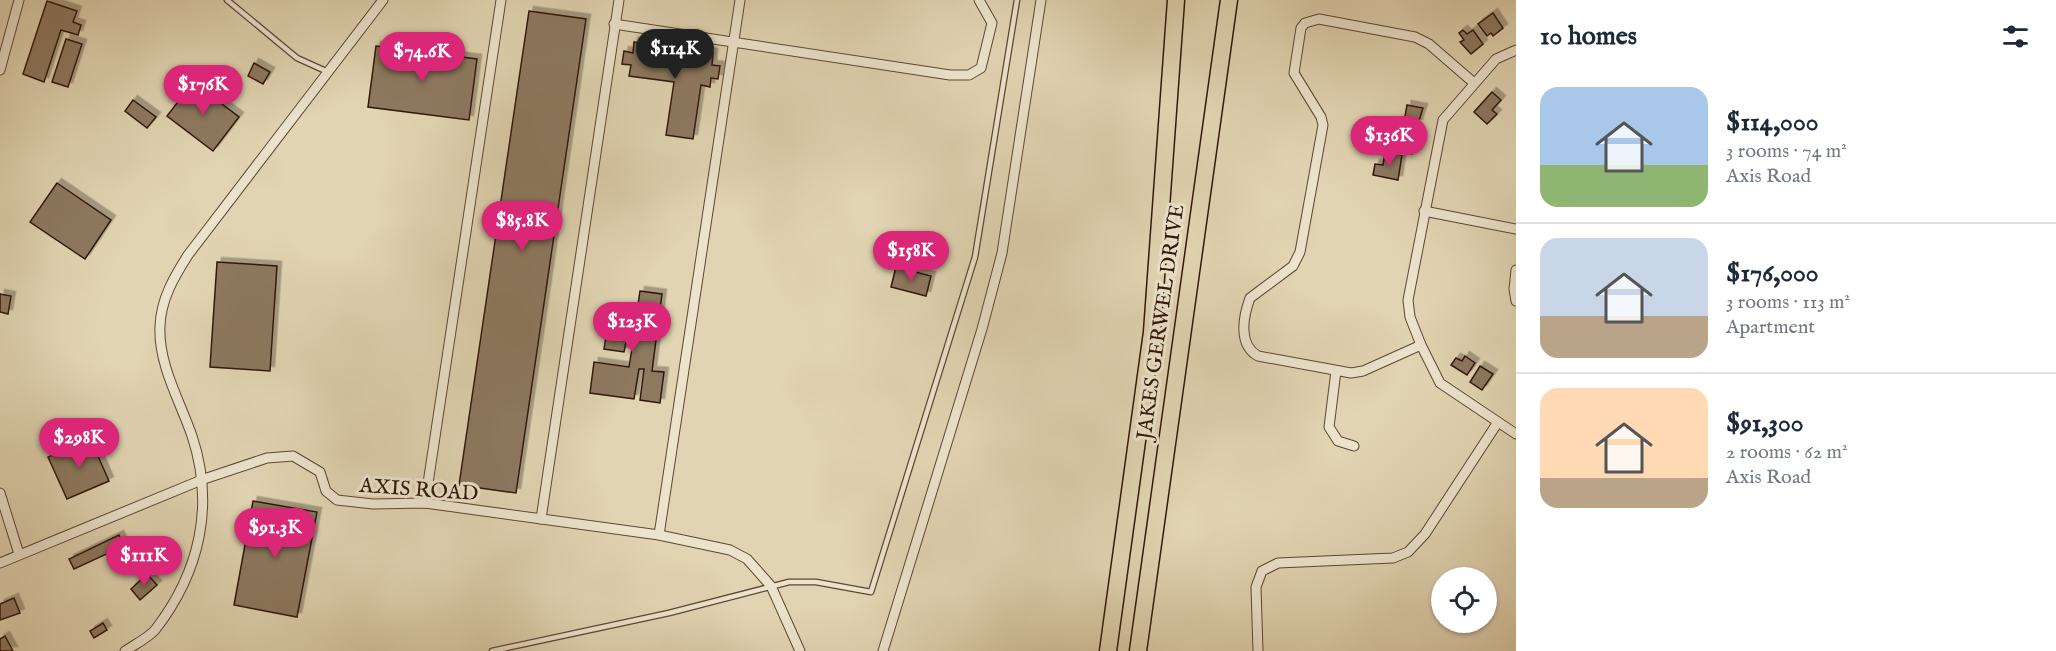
<!DOCTYPE html>
<html lang="en">
<head>
<meta charset="utf-8">
<style>
	body { margin:0; font-family:"IM FELL English",serif; background:#f6f6f7; color:#1f2937; height:100vh; display:flex; flex-direction:column; font-size:22px; white-space:nowrap }
	* { box-sizing:border-box; margin:0 }
	p { font-size:20px; color:#747a83 }
	.icon { flex:none; width:33px; height:33px; fill:none; stroke:currentColor; stroke-width:2; stroke-linecap:round; stroke-linejoin:round }
	.map { position:relative; flex:1; overflow:hidden }
	.details { display:flex; flex-direction:column; background:#fff; width:540px }
	.details>* { flex:none }
	.fabs { position:absolute; left:1431px; top:567px; display:grid; gap:12px }
	.fabs a { display:grid; place-items:center; width:66px; height:66px; border-radius:50%; background:#fff; box-shadow:0 2px 4px #0004; font-size:30px }
	.price { position:absolute; translate:-50% -51px; padding:0 14px; border-radius:21px; background:#db2777; color:#fff; font-size:20px; line-height:39px; filter:drop-shadow(0 2px 3px #0008) }
	.price::after { content:''; position:absolute; left:50%; top:36px; width:18px; height:14px; margin-left:-9px; background:inherit; clip-path:polygon(0 0,100% 0,50% 100%) }
	.price.on { background:#222; color:#fff }
	ul { padding:0; list-style:none }
	li { display:flex; align-items:center; gap:18px; height:150px; padding:0 24px }
	li+li { border-top:2px solid #e0e1e3 }
	li span { display:grid; place-items:center; flex:none; width:168px; height:120px; border-radius:18px; color:#555 }
	li>.icon { margin-inline-start:auto }
	span .icon { width:72px; height:72px; fill:#fffc; stroke-width:1 }
	li b { font-size:26px }
	h2 { display:flex; justify-content:space-between; align-items:center; height:72px; padding:0 24px; font-size:26px }
	main { display:flex; flex:1; min-height:0 }
	.map>svg:first-child { display:block }
</style>
</head>
<body>
<main>
<div class="map">
<svg width="1516" height="651" viewBox="0 0 1516 651">
	<defs>
		<filter id="shadow"><feDropShadow dx="4.5" dy="-4.5" stdDeviation="0" flood-color="#0004"/></filter>
	</defs>
	<rect width="100%" height="100%" fill="#e1d4b2"/>
	<filter id="stains"><feTurbulence type="fractalNoise" baseFrequency=".00333" numOctaves="4"/><feColorMatrix values="0 0 0 0 .2 0 0 0 0 .09 0 0 0 0 .02 0 0 0 .5 -.17"/></filter>
	<radialGradient id="worn" r=".72"><stop offset=".6" stop-color="#630" stop-opacity="0"/><stop offset="1" stop-color="#630" stop-opacity=".3"/></radialGradient>
	<g fill="#8d7961" stroke="#31170a" stroke-width="1.5" filter="url(#shadow)">
		<polygon points="47,1 77,11 73,22 81,25 78,35 61,30 44,82 23,74"/>
		<polygon points="529,11 586,19 516,493 459,485"/>
		<polygon points="1493,13 1503,28 1493,36 1491,33 1487,36 1478,24"/>
		<polygon points="1463,30 1467,34 1473,30 1483,44 1471,54 1460,42 1464,40 1459,33"/>
		<polygon points="66,39 82,44 68,87 52,82"/>
		<polygon points="634,42 713,53 712,65 720,66 718,79 711,78 710,87 701,85 693,139 666,135 674,82 629,76 631,65 622,64 624,51 633,53"/>
		<polygon points="376,46 477,59 469,120 368,107"/>
		<polygon points="254,63 270,72 263,84 248,76"/>
		<polygon points="193,82 239,117 213,151 167,116"/>
		<polygon points="1492,92 1501,100 1492,110 1497,114 1487,124 1474,112"/>
		<polygon points="133,100 156,117 147,128 125,111"/>
		<polygon points="1407,105 1423,108 1418,124 1404,122"/>
		<polygon points="1396,133 1416,136 1412,154 1398,151 1400,141 1395,140"/>
		<polygon points="1385,152 1402,155 1398,180 1373,175 1375,164 1383,165"/>
		<polygon points="57,183 111,220 85,259 30,222"/>
		<polygon points="217,262 277,266 270,371 210,367"/>
		<polygon points="896,267 931,276 926,296 891,287"/>
		<polygon points="640,291 662,294 652,371 664,372 660,403 640,400 644,369 639,369 634,399 590,393 594,362 629,367 633,342 626,342 624,352 604,349 610,310 629,312 628,317 636,318"/>
		<polygon points="0,294 11,296 8,314 0,312"/>
		<polygon points="1465,356 1475,363 1467,375 1451,365 1456,358 1462,361"/>
		<polygon points="1480,366 1493,374 1482,390 1470,382"/>
		<polygon points="90,438 109,481 67,499 48,457"/>
		<polygon points="253,501 317,512 297,617 234,605"/>
		<polygon points="119,535 124,546 74,569 69,559"/>
		<polygon points="147,574 157,585 140,600 131,589"/>
		<polygon points="14,598 20,613 0,620 0,604"/>
		<polygon points="103,623 107,630 94,638 90,631"/>
		<polygon points="5,636 13,651 0,651 0,639"/>
	</g>
	<g fill="none" stroke-linecap="round" stroke-linejoin="round">
		<g stroke="#5d4634" stroke-width="7">
			<g id="lane">
				<polyline points="227,0 297,58 328,72"/>
				<polyline points="492,651 669,613 789,582 816,582 871,592 975,257 1017,0"/>
			</g>
		</g>
		<g stroke="#5d4634" stroke-width="11">
			<g id="street">
				<polyline points="614,24 950,75 969,75 981,68 992,23 979,0"/>
				<polyline points="1516,50 1496,59 1443,120 1408,300 1410,317 1421,345 1440,383 1516,434"/>
				<polyline points="0,70 19,0"/>
				<polyline points="1424,211 1516,229"/>
				<polyline points="1516,270 1514,289 1516,301"/>
				<path d="M 1421,345 L 1363,371 L 1351,373 L 1258,356 C 1238,345 1243,317 1250,298 L 1293,266 L 1300,252 L 1323,125 L 1321,117 L 1294,73 L 1301,28 L 1305,23 L 1319,19 L 1415,37 L 1429,44 L 1474,83"/>
				<polyline points="1336,371 1329,427 1338,441 1354,446"/>
				<polyline points="0,493 19,554"/>
				<polyline points="425,503 501,0"/>
				<polyline points="541,519 619,0"/>
				<polyline points="659,535 740,0"/>
				<polyline points="0,563 204,479 267,458 293,456 320,472 326,491 337,500 373,504 425,503 659,535 730,550 747,559 771,586 800,651"/>
				<path d="M 125,651 C 134,645 148,638 155,630 C 200,572 215,505 192,436 C 180,401 158,364 160,326 C 161,299 174,277 188,255 L 383,0"/>
				<polyline points="883,651 982,329 1002,253 1041,0"/>
				<polyline points="1258,651 1256,587 1262,571 1278,563 1393,558 1408,552 1425,534 1498,422"/>
			</g>
		</g>
		<g stroke="#31170a" stroke-width="19">
			<g id="highway">
				<polyline points="1108,651 1152,332 1176,0"/>
				<polyline points="1138,651 1229,0"/>
			</g>
		</g>
		<use href="#lane" stroke="#ece3cd" stroke-width="4.5"/>
		<use href="#street" stroke="#ece3cd" stroke-width="9"/>
		<use href="#highway" stroke="#e1d4b2" stroke-width="16"/>
	</g>
	<g text-anchor="middle" stroke-width="6" stroke-linejoin="round" paint-order="stroke">
		<g font-size="21" fill="#31170a" stroke="#ece3cd">
			<text transform="translate(1160 322) rotate(-82)" y="7">JAKES GERWEL DRIVE</text>
			<text transform="translate(419 489) rotate(4)" y="7">AXIS ROAD</text>
		</g>
	</g>
	<rect width="100%" height="100%" filter="url(#stains)"/>
	<rect width="100%" height="100%" fill="url(#worn)"/>
</svg>
<div class="fabs">
<a><svg class="icon" aria-label="locate" viewBox="0 0 24 24"><circle cx="12" cy="12" r="6"/><path d="M12 2v4M12 18v4M2 12h4M18 12h4"/></svg></a>
</div>
<b class="price on" style="left:675px;top:80px">$114K</b>
<b class="price" style="left:422px;top:83px">$74.6K</b>
<b class="price" style="left:203px;top:116px">$176K</b>
<b class="price" style="left:1389px;top:167px">$136K</b>
<b class="price" style="left:522px;top:252px">$85.8K</b>
<b class="price" style="left:911px;top:282px">$158K</b>
<b class="price" style="left:632px;top:353px">$123K</b>
<b class="price" style="left:79px;top:469px">$298K</b>
<b class="price" style="left:275px;top:559px">$91.3K</b>
<b class="price" style="left:144px;top:587px">$111K</b>
</div>
<section class="details">
<h2>10 homes<svg class="icon" aria-label="filters" viewBox="0 0 24 24"><path d="M4 7h16M4 17h16"/><circle cx="9" cy="7" r="2"/><circle cx="15" cy="17" r="2"/></svg></h2>
<ul>
<li><span style="background:linear-gradient(#a9c7e8 65%,#8fb573 0)"><svg class="icon" aria-label="home" viewBox="0 0 24 24"><path d="M3 11l9-7 9 7M6 9v11h12V9"/></svg></span><div><b>$114,000</b><p>3 rooms · 74 m²</p><p>Axis Road</p></div></li>
<li><span style="background:linear-gradient(#c9d6e8 65%,#b9a48a 0)"><svg class="icon" aria-label="home" viewBox="0 0 24 24"><path d="M3 11l9-7 9 7M6 9v11h12V9"/></svg></span><div><b>$176,000</b><p>3 rooms · 113 m²</p><p>Apartment</p></div></li>
<li><span style="background:linear-gradient(#ffd9b3 75%,#b9a48a 0)"><svg class="icon" aria-label="home" viewBox="0 0 24 24"><path d="M3 11l9-7 9 7M6 9v11h12V9"/></svg></span><div><b>$91,300</b><p>2 rooms · 62 m²</p><p>Axis Road</p></div></li>
</ul>
</section>
</main>
</body>
</html>
